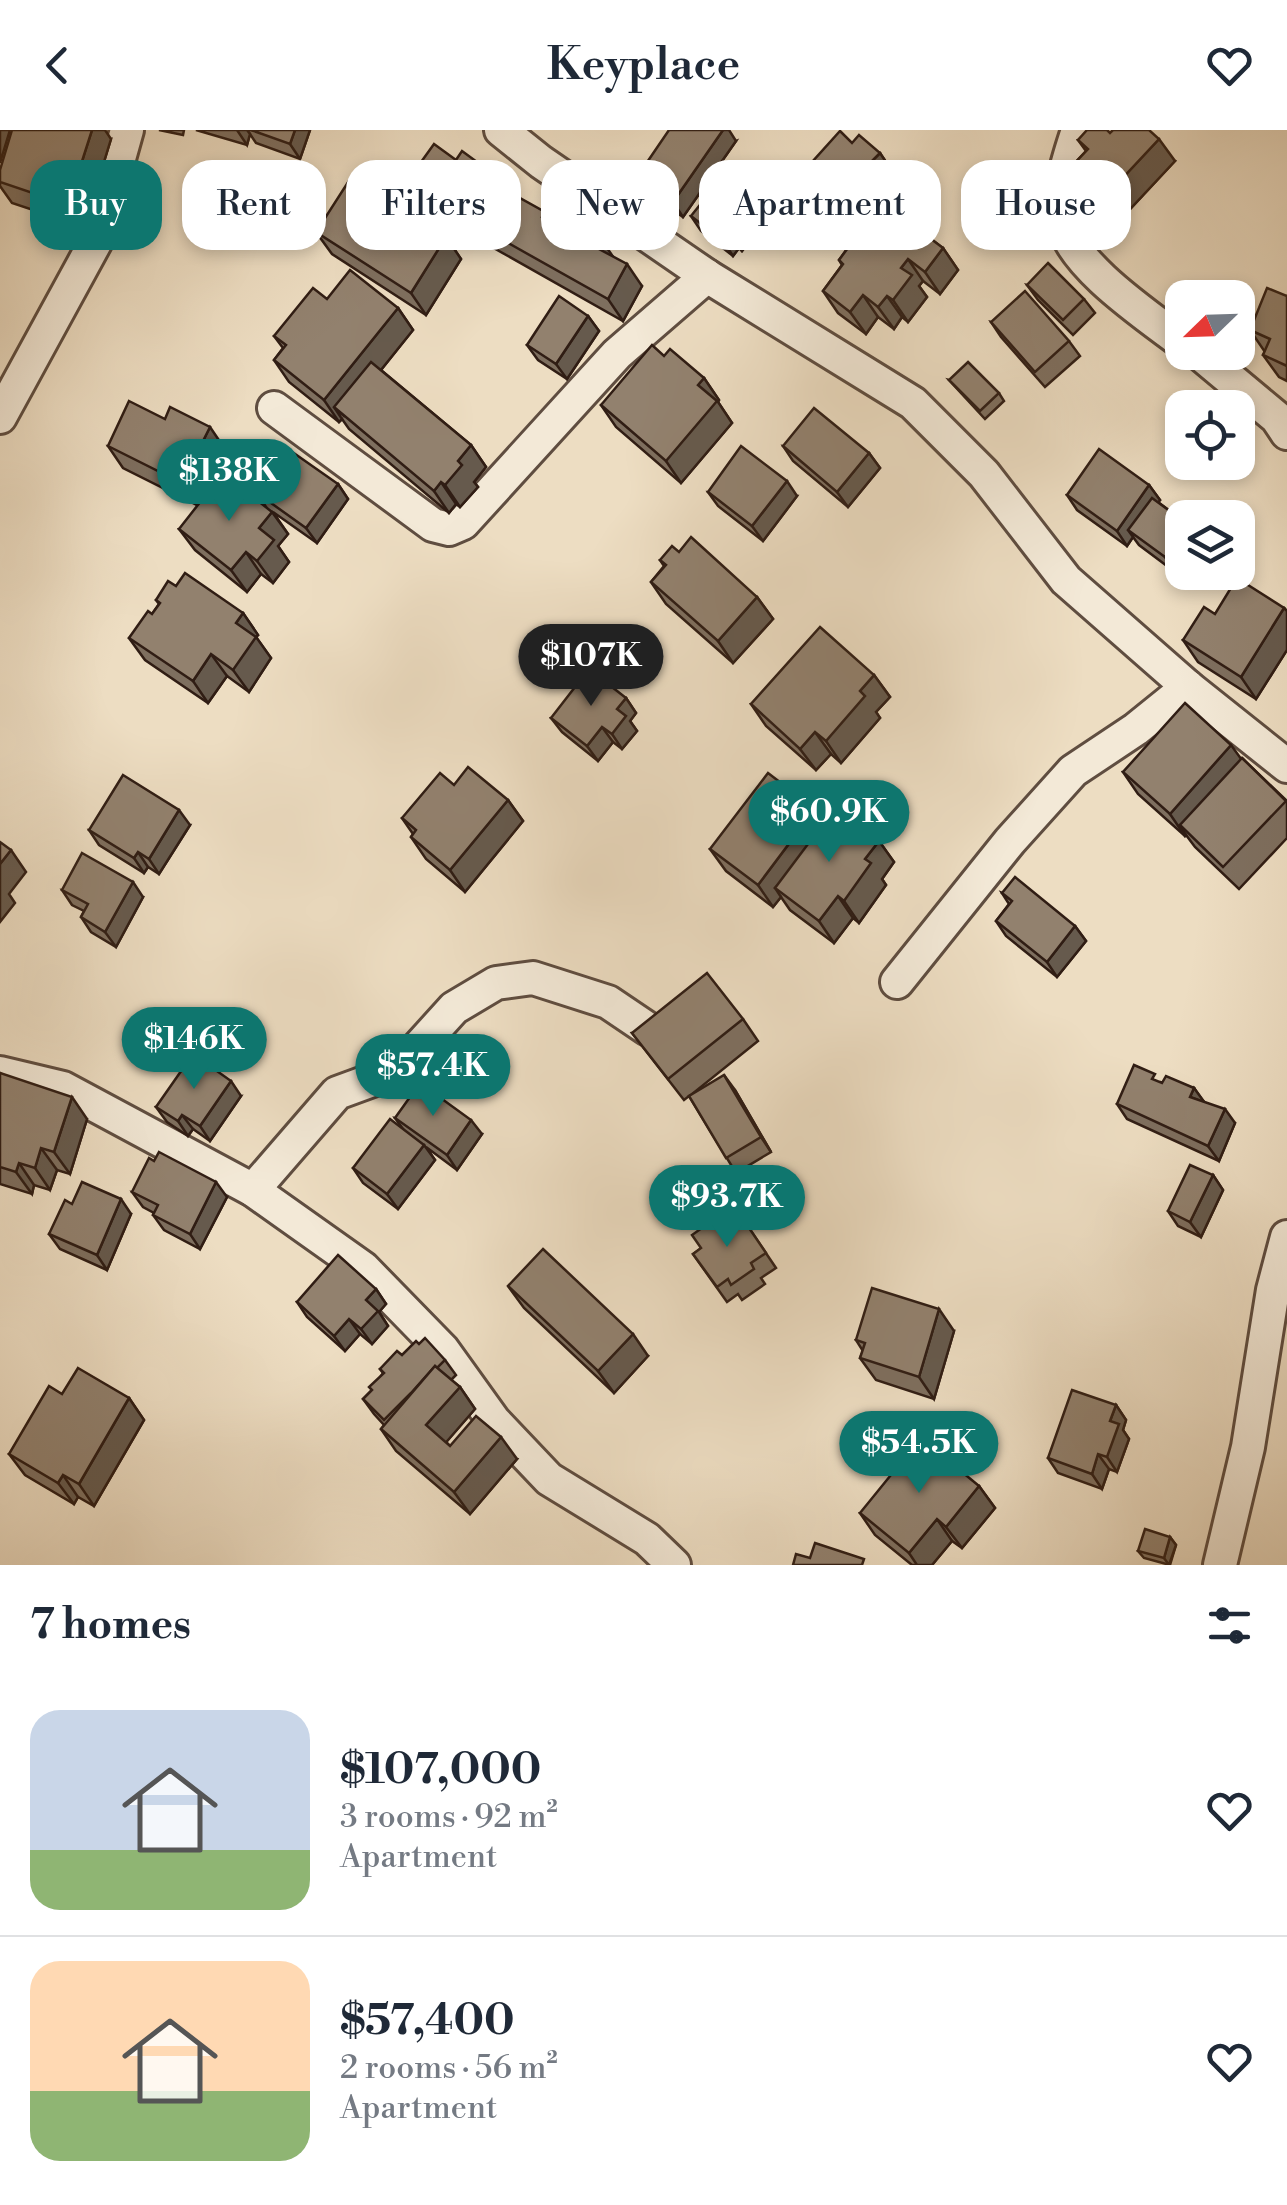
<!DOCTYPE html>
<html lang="en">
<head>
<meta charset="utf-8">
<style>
	body { margin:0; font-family:"Libre Bodoni",serif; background:#f6f6f7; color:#1f2937; height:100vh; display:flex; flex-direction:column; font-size:38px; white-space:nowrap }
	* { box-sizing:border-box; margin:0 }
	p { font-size:32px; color:#747a83 }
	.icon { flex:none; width:55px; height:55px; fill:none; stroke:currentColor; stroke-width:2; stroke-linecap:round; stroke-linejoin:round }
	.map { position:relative; height:1435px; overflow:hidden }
	.sheet { display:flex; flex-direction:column; background:#fff; flex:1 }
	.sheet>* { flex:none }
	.guide { position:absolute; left:30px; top:30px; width:1228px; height:90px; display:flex; gap:20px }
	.needle { width:65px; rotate:247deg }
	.fabs { position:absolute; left:1165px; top:150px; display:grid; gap:20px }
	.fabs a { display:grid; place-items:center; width:90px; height:90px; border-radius:20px; background:#fff; box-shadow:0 5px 15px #0003; font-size:50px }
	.price { position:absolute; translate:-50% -85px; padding:0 22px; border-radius:35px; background:#0f766e; color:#fff; font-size:32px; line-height:65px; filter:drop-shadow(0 2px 5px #0008) }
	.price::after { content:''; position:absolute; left:50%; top:60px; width:30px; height:22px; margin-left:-15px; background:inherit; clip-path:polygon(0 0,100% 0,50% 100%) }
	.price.current { background:#222; color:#fff }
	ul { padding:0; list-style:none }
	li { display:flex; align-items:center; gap:30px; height:250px; padding:0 30px }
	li+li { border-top:2px solid #e0e1e3 }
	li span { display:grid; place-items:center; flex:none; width:280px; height:200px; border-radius:30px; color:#555 }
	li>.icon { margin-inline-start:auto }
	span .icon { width:120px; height:120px; fill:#fffc; stroke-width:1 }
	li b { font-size:42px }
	h2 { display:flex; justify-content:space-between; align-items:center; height:120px; padding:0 30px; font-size:42px }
	.chip { padding:0 35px; border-radius:30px; background:#fff; box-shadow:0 5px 15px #0003; font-size:35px; line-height:90px }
	.chip.current { background:#0f766e; color:#fff }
	header { display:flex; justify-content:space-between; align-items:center; height:130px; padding:0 30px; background:#fff; font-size:45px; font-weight:600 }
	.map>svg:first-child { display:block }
</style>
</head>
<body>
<header><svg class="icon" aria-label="back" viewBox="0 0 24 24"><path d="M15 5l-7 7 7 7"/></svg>Keyplace<svg class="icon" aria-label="heart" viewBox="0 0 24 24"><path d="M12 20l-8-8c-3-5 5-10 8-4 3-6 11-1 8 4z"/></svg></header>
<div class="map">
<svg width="1287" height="1435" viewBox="0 0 1287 1435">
	<rect width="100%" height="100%" fill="#edddc2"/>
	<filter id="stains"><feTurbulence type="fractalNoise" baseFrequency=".002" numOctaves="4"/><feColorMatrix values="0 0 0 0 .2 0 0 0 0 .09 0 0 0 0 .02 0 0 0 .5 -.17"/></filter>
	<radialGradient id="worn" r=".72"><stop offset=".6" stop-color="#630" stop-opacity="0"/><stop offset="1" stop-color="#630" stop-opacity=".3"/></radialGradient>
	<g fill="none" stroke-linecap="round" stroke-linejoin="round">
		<g stroke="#5f4d40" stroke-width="38">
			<g id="minor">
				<polyline points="501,0 541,32 707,146 913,273 984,344 1066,450 1188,557 1287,636"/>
				<path d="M 1078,0 C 1069,28 1057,61 1063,92 C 1071,135 1148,186 1182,212"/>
				<polyline points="1198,222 1277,288 1287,303"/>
				<polyline points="274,278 433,395 449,399 463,393 617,224 707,146"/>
				<polyline points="0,287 96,111 127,0"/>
				<polyline points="897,852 1010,711 1073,641 1136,599 1188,557"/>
				<polyline points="0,943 63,958 253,1060 363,1138 443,1220 494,1291 549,1349 647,1409 674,1435"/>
				<polyline points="253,1060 337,963 397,941 454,878 496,853 533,848 608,872 648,899"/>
				<polyline points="1220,1435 1248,1317 1273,1160 1287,1107"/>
			</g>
		</g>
		<use href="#minor" stroke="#f3e9d7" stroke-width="32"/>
	</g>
	<g fill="#7e6f5f" stroke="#301d14" stroke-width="2.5">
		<polygon points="159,0 184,0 183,5"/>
		<polygon points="196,0 310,0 300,29 256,13 250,4 247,15"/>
		<polygon points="1110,3 1175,31 1104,107 1071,76 1055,54 1086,21 1078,10"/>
		<polygon points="111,9 84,97 12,73 0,56 0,40"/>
		<polygon points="736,11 683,87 647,62 637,47"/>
		<polygon points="852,13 880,23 890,38 886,43 901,62 888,76 943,118 958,140 940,164 923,151 919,156 927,167 908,192 902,187 894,199 878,187 866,204 838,183 823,161 842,135 839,130 862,98 815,56 804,41"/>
		<polygon points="456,30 499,55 495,60 498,62 515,72 545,82 552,93 613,127 642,156 623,191 492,117 484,107 479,114 417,68 406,53"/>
		<polygon points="768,81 760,92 762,95 742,121 739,118 733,126 701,101 691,86"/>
		<polygon points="316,102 446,107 461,129 426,185 332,124"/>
		<polygon points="1027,155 1084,169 1095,183 1073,205 1038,170"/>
		<polygon points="1287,166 1287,251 1279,247 1263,225 1265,222 1250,200"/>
		<polygon points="327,169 398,178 413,200 381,240 471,315 486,337 474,352 478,357 460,377 456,374 449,383 349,299 342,289 339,292 289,252 274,230 283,218 274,206"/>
		<polygon points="588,186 599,201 567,249 538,230 527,215"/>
		<polygon points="991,192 1069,211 1080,226 1045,257 1001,207"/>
		<polygon points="664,226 704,248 719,270 718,272 732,293 681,353 616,297 601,275"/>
		<polygon points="949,250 999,263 1004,271 985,289"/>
		<polygon points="108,316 225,319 197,375 123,338"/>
		<polygon points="783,316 869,323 880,338 848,377 793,331"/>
		<polygon points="338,354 348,369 317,413 273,382 288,404 278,416 289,432 273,453 261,444 247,462 195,420 179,399 266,377 257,363"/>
		<polygon points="1149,355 1160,370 1158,372 1182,390 1182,432 1175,442 1139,415 1133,407 1127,416 1077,380 1067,365"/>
		<polygon points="708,362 797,366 763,411 718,376"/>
		<polygon points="679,422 757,467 773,489 733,533 666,474 651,452 664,436 660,430"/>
		<polygon points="176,456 243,483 258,505 256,507 271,528 249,562 227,546 208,573 145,530 129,508 152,484 159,474 156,470"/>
		<polygon points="1284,478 1287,481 1287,520 1256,569 1198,532 1183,510"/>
		<polygon points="874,545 890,567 876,582 880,588 841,633 831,624 816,640 766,596 751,574"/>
		<polygon points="626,568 636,583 630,591 637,601 622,619 613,612 598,631 562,602 551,588"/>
		<polygon points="1242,628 1287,671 1287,708 1239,759 1195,717 1186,705 1185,706 1138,664 1123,642"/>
		<polygon points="454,655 508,670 523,691 465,762 426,729 411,707 413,704 402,688"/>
		<polygon points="815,679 824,692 879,711 894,732 882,749 886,755 859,793 853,788 834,813 790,780 781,767 773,777 726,741 710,719"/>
		<polygon points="190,695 159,744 148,737 144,743 99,715 89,700"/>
		<polygon points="62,760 143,767 116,817 91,802 81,787 84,781 72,775"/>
		<polygon points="1002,763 1075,796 1086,811 1057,847 1006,806 996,791 1009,774"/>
		<polygon points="743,889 758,911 692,964 735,960 771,1022 736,1043 689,966 684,970 632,903"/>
		<polygon points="0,943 87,989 70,1044 57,1040 50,1060 34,1055 32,1064 0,1054"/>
		<polygon points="1160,952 1194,958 1203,971 1235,993 1219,1031 1127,989 1117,974"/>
		<polygon points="241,966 210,1011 193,999 188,1006 167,992 156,977"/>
		<polygon points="395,988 482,1004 457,1040 426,1017 435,1030 398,1079 363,1053 353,1038 403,999"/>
		<polygon points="1213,1045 1223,1060 1201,1107 1178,1096 1168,1081"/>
		<polygon points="132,1062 227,1067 200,1119 164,1100 153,1085 154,1083 143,1077"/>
		<polygon points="72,1074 131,1084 107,1140 60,1119 49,1104"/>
		<polygon points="743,1089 776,1138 761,1148 765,1154 742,1170 738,1164 727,1172 693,1124"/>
		<polygon points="508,1156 648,1226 614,1263 524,1178"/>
		<polygon points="376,1159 386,1174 379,1182 388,1196 372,1214 360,1204 345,1221 307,1187 297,1172"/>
		<polygon points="954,1201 934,1269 876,1250 860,1228 863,1221 856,1210"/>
		<polygon points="402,1225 445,1230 456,1245 451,1250 460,1257 475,1279 446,1312 450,1316 517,1329 470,1384 396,1321 381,1299 384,1295 374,1284 363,1269 372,1260 383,1243 380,1239"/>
		<polygon points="129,1268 144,1290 94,1376 78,1367 74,1374 25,1345 9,1324"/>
		<polygon points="1116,1275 1126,1290 1123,1300 1129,1309 1117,1342 1109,1339 1102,1359 1058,1343 1048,1328"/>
		<polygon points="979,1356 995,1378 962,1418 952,1411 932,1435 912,1435 875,1405 860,1383"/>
		<polygon points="1170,1407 1176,1415 1170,1435 1144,1428 1138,1421"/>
	</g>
	<g fill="#665a4d" stroke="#301d14" stroke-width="2.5">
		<polygon points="0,0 10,0 0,33"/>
		<polygon points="92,0 105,0 111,9 84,97 68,75"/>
		<polygon points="237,0 247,0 250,4 247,15"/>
		<polygon points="295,0 310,0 300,29 290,14"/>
		<polygon points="723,0 729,0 736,11 683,87 673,72"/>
		<polygon points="1159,9 1175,31 1104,107 1088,85"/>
		<polygon points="880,23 890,38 883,46 872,31"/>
		<polygon points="488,40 499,55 492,65 482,50"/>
		<polygon points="890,47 901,62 866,101 855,86"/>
		<polygon points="496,61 476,95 484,107 479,114 469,99"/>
		<polygon points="758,66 768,81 760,92 762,95 742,121 731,106"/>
		<polygon points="729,104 739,118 733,126 723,111"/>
		<polygon points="446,107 461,129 426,185 411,163"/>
		<polygon points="603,112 618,134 599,119"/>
		<polygon points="943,118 958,140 940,164 925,142"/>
		<polygon points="908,129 923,151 919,156 927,167 908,192 893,170 901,138"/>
		<polygon points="627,134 642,156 623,191 608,169"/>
		<polygon points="863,165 878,187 866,204 850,182"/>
		<polygon points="887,166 902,187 894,199 878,177"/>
		<polygon points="398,178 413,200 344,286 334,277 342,289 339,292 324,270"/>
		<polygon points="588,186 599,201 567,249 556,234"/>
		<polygon points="704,248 719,270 718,272 732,293 681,353 666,331 698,255"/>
		<polygon points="210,297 225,319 197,375 182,353"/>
		<polygon points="471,315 486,337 474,352 478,357 460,377 445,355 458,331"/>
		<polygon points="869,323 880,338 848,377 837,362"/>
		<polygon points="787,351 797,366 763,411 752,396"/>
		<polygon points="441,352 456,374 449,383 434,361"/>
		<polygon points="338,354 348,369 317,413 306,398"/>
		<polygon points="1149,355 1160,370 1135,405 1128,400 1133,407 1127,416 1117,401"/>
		<polygon points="272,382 288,404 278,416 289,432 273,453 257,431 259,398"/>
		<polygon points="1182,403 1182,432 1175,442 1165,427"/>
		<polygon points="246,422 261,444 247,462 231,440"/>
		<polygon points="757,467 773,489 733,533 718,511"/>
		<polygon points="1284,478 1287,481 1287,520 1256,569 1241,547"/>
		<polygon points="243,483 258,505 256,507 271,528 249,562 233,540 236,493"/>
		<polygon points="211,524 227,546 208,573 193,551"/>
		<polygon points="874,545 890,567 876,582 880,588 841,633 826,611 860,561"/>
		<polygon points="626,568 636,583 630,591 637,601 622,619 612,604 617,579"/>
		<polygon points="602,597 613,612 598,631 587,616"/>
		<polygon points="815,602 831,624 816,640 800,619"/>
		<polygon points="1231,615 1247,637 1180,695 1186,705 1185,706 1170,684"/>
		<polygon points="508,670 523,691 465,762 450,740"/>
		<polygon points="815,679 830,700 775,758 781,767 773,777 758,755"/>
		<polygon points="179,680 190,695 159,744 149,729"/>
		<polygon points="879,711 894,732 882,749 886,755 859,793 844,771 865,729"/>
		<polygon points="11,720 26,742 9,764 15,773 0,792 0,734"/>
		<polygon points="138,722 148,737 144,743 134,728"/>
		<polygon points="133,752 143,767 116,817 105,802"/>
		<polygon points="838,766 853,788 834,813 819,791"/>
		<polygon points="1075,796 1086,811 1057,847 1047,832"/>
		<polygon points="724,945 735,960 771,1022 761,1007"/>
		<polygon points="231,951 241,966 210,1011 200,996"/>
		<polygon points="1194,958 1205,973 1190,967"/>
		<polygon points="72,967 87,989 70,1044 54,1022"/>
		<polygon points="1225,979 1235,993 1219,1031 1208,1016"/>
		<polygon points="182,985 193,999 188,1006 178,991"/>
		<polygon points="471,990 482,1004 457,1040 447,1025"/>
		<polygon points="424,1015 435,1030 398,1079 387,1064"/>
		<polygon points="41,1018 57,1040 50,1060 35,1038"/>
		<polygon points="19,1033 34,1055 32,1064 16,1042"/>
		<polygon points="1213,1045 1223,1060 1201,1107 1190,1092"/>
		<polygon points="216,1052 227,1067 200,1119 190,1104"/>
		<polygon points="121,1069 131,1084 107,1140 97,1125"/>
		<polygon points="376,1159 386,1174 379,1182 388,1196 372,1214 361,1199 366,1170"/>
		<polygon points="939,1179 954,1201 934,1269 919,1247"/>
		<polygon points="349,1189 360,1204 345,1221 334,1206"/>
		<polygon points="633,1204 648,1226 614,1263 598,1241"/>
		<polygon points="460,1257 475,1279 442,1317 426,1295"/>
		<polygon points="129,1268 144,1290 94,1376 79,1354"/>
		<polygon points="1116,1275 1126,1290 1123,1300 1129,1309 1117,1342 1107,1327 1110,1291"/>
		<polygon points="501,1307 517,1329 470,1384 454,1362"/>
		<polygon points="1098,1324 1109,1339 1102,1359 1092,1344"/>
		<polygon points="63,1345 78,1367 74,1374 58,1353"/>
		<polygon points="979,1356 995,1378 962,1418 946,1397"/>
		<polygon points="937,1389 952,1411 932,1435 917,1435 909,1423"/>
		<polygon points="1170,1407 1176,1415 1169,1435 1164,1428"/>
	</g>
	<g fill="#92816e" stroke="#301d14" stroke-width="2.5">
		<polygon points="12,0 92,0 68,75 0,52 0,40"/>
		<polygon points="251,0 295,0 290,14"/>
		<polygon points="669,0 723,0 673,72 637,47"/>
		<polygon points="1087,0 1107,0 1110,3 1113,0 1149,0 1159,9 1088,85 1055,54 1088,19 1078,10"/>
		<polygon points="840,1 852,13 859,5 880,23 872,31 890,47 855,86 804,41"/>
		<polygon points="434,14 456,30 462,21 488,40 482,50 496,61 469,99 406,53"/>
		<polygon points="727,41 758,66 749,78 752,80 731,106 729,104 723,111 691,86"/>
		<polygon points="352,46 446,107 411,163 316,102"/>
		<polygon points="495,61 515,72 518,67 545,82 542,87 571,103 575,96 603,112 599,119 627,134 608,169 476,95"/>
		<polygon points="882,72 943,118 925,142 908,129 901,138 912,145 893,170 887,166 878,177 863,165 850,182 823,161 843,134 839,130"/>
		<polygon points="1048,133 1084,169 1063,190 1027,155"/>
		<polygon points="350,140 398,178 324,270 274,230 286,215 274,206 313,158 327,169"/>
		<polygon points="1267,158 1287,166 1287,236 1263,225 1270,209 1250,200"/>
		<polygon points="1025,161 1069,211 1035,242 991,192"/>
		<polygon points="559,166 588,186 556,234 527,215"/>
		<polygon points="652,215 664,226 670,219 704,248 698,255 717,271 666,331 601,275"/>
		<polygon points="371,232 471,315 458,331 462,335 445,355 441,352 434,361 334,277"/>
		<polygon points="968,232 999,263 980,281 949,250"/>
		<polygon points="129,271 165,289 170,277 210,297 182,353 108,316"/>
		<polygon points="814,278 869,323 837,362 783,316"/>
		<polygon points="741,316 787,351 752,396 708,362"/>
		<polygon points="288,319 338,354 306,398 257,363"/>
		<polygon points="1099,319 1149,355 1117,401 1067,365"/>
		<polygon points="223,343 272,382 259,398 274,410 257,431 246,422 231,440 179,399"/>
		<polygon points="1152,368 1182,390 1182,403 1165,427 1128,400"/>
		<polygon points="691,407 757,467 718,511 651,452 666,435 660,430 672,416 679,422"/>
		<polygon points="185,443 243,483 236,493 256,507 233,540 211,524 193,551 129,508 148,481 152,484 160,473 156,470 168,451 176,456"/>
		<polygon points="1237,448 1284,478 1241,547 1183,510 1204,477 1215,484"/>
		<polygon points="820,497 874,545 860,561 865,566 826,611 815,602 800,619 751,574"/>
		<polygon points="589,539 626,568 617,579 626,586 612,604 602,597 587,616 551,588"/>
		<polygon points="1185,573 1231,615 1170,684 1123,642"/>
		<polygon points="1242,628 1286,671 1223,737 1180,695"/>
		<polygon points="468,637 508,670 450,740 411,707 416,700 402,688 440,643 454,655"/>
		<polygon points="768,643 815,679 758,755 710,719"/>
		<polygon points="123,645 179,680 149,729 138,722 134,728 89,700"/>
		<polygon points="835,678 879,711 865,729 871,733 844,771 838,766 819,791 775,758"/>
		<polygon points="0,712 11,720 0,734"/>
		<polygon points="82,723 133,752 105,802 81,787 88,774 62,760"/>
		<polygon points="1015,747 1075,796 1047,832 996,791 1012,771 1002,763"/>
		<polygon points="707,843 743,889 668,949 632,903"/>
		<polygon points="193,924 231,951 200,996 182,985 178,991 156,977"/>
		<polygon points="1134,935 1155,944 1152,949 1162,953 1166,946 1194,958 1190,967 1225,979 1208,1016 1117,974"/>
		<polygon points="0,943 72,967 54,1022 41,1018 35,1038 19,1033 16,1042 0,1037"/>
		<polygon points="724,945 761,1007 726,1028 689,966"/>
		<polygon points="420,953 471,990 447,1025 395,988"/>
		<polygon points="390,989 424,1015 387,1064 353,1038"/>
		<polygon points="159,1022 216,1052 190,1104 153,1085 158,1075 132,1062 149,1028 154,1031"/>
		<polygon points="1190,1035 1213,1045 1190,1092 1168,1081"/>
		<polygon points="82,1052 121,1069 97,1125 49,1104 65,1070 72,1074"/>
		<polygon points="726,1081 735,1095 743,1089 766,1123 751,1133 754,1139 731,1155 728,1149 717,1157 693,1124 701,1118 692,1105"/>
		<polygon points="543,1119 633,1204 598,1241 508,1156"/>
		<polygon points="338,1125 376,1159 366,1170 378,1181 361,1199 349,1189 334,1206 297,1172"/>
		<polygon points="872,1158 939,1179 919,1247 860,1228 865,1213 856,1210"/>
		<polygon points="425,1208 445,1230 437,1238 435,1236 411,1263 384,1290 363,1269 372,1260 369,1257 384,1243 380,1239 397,1221 402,1225 416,1211 419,1214"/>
		<polygon points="435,1236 460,1257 426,1295 450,1316 476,1286 501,1307 454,1362 381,1299"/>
		<polygon points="78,1238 129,1268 79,1354 63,1345 58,1353 9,1324 49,1256 62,1264"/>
		<polygon points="1072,1260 1116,1275 1110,1291 1119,1294 1107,1327 1098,1324 1092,1344 1048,1328"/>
		<polygon points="921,1308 979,1356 946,1397 937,1389 909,1423 860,1383"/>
		<polygon points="1145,1399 1170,1407 1164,1428 1138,1421"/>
		<polygon points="815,1413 864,1429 862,1435 793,1435 796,1424 810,1428"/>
	</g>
	<rect width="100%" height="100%" filter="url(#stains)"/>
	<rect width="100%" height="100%" fill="url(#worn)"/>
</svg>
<div class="fabs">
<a><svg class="needle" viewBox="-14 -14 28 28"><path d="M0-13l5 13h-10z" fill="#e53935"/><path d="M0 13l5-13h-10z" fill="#747a83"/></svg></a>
<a><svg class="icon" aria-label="locate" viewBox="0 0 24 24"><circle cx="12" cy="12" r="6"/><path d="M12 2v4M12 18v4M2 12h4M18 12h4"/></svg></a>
<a><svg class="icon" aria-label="layers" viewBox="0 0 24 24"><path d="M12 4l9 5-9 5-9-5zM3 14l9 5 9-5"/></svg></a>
</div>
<b class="price" style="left:229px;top:394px">$138K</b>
<b class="price current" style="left:591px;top:579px">$107K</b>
<b class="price" style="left:829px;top:735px">$60.9K</b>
<b class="price" style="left:194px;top:962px">$146K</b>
<b class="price" style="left:433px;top:989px">$57.4K</b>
<b class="price" style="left:727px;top:1120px">$93.7K</b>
<b class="price" style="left:919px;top:1366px">$54.5K</b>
<div class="guide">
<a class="chip current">Buy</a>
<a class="chip">Rent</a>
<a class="chip">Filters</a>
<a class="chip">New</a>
<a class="chip">Apartment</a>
<a class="chip">House</a>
</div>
</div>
<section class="sheet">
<h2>7 homes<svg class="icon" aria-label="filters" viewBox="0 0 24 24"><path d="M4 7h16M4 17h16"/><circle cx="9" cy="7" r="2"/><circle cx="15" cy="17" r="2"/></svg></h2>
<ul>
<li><span style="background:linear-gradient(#c9d6e8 70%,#8fb573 0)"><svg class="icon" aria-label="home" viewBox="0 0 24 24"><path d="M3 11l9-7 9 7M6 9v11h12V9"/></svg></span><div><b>$107,000</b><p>3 rooms · 92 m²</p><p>Apartment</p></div><svg class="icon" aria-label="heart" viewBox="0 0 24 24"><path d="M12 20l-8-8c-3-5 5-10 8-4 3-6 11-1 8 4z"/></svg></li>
<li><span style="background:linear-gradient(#ffd9b3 65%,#8fb573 0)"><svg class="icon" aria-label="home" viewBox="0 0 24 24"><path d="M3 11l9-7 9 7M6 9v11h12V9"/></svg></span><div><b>$57,400</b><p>2 rooms · 56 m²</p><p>Apartment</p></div><svg class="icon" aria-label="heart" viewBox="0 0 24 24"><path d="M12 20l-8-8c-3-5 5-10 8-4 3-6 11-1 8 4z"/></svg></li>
</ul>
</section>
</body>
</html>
